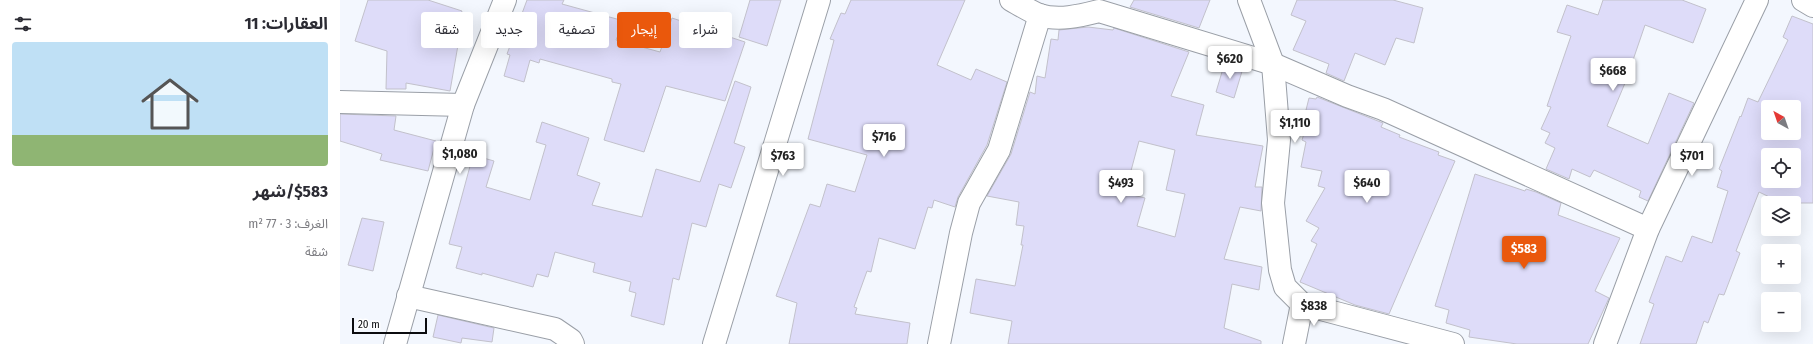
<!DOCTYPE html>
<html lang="ar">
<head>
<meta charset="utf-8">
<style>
	body { margin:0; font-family:"Fira Sans Condensed","Noto Sans Arabic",sans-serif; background:#f2f2f3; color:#2b2b33; direction:rtl; height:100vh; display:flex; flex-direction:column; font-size:15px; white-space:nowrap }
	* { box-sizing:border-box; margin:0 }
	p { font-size:13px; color:#7c7c81 }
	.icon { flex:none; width:22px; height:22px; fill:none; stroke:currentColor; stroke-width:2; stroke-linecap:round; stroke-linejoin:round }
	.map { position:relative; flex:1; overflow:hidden; direction:ltr }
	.panel { display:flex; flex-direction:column; background:#fff; width:340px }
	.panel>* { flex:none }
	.guide { position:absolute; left:12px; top:12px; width:380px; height:36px; direction:rtl; display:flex; gap:8px }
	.needle { width:26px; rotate:320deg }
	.tools { position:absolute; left:1421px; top:100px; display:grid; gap:8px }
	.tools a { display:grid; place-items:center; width:40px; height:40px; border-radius:4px; background:#fff; box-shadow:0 4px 16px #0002; font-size:20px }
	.scale { position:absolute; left:12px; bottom:10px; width:75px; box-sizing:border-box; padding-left:4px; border:2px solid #0b0c0f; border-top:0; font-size:11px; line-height:14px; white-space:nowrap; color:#0b0c0f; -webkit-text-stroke:3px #fff; paint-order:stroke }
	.price { position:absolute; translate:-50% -34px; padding:0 9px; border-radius:4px; background:#fff; color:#222; font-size:13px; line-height:26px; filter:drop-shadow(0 1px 2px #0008) }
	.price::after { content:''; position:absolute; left:50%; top:24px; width:12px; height:9px; margin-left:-6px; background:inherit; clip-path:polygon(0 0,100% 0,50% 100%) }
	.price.current { background:#ea580c; color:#fff }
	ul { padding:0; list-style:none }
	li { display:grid; align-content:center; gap:8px; height:212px; padding:0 12px }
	li span { display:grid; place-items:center; height:124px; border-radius:4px; color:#555 }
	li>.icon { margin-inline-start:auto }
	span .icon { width:72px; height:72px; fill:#fffc; stroke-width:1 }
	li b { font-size:17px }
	h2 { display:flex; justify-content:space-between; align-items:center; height:48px; padding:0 12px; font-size:17px }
	.chip { padding:0 14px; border-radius:4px; background:#fff; box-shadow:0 4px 16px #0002; font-size:14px; line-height:36px }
	.chip.current { background:#ea580c; color:#fff }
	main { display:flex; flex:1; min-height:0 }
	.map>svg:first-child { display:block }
</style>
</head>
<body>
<main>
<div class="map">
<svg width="1473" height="344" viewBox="0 0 1473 344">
	<rect width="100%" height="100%" fill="#f3f7fe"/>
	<g fill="#dedcf9" stroke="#c2c1cb" fill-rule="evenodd">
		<polygon points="28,0 88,0 122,11 121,14 124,15 112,44 118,45 110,91 66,83 66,89 46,89 47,51 15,41"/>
		<polygon points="187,0 224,0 222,4 284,21 276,40 320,52 332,18 405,42 385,101 326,86 304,152 264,140 281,84 272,82 272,79 200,59 199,63 190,60 184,82 164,76 170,55 167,54"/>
		<polygon points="410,0 441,0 427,46 399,37"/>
		<polygon points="511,0 625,0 597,65 631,80 636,69 667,82 647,145 618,197 615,207 594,200 592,208 588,207 575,249 539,238 531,272 527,271 514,307 517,308 515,314 570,323 567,344 449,344 457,303 436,296 470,204 480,207 487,184 515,192 527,155 468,139 494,40 490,39 501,13 505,14"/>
		<polygon points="794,0 870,0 859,28 790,7"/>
		<polygon points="957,0 1053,0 1083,8 1074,43 1056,38 1045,65 1015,53 1004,81 986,73 989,64 953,50 966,21 951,15"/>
		<polygon points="1263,0 1342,0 1366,9 1353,43 1305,25 1292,63 1293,64 1267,126 1308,144 1329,93 1354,103 1308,201 1299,197 1301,191 1254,170 1250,177 1232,169 1229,179 1206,169 1215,148 1205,143 1210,133 1201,129 1211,107 1207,106 1231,36 1217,32 1227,5 1258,15"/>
		<path d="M 1452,16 L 1473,24 L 1473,203 L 1442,203 L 1419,192 L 1396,251 L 1400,253 L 1384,295 L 1379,294 L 1368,323 L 1364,321 L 1356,344 L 1300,344 L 1314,304 L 1309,302 L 1326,256 L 1342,262 L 1352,236 L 1372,243 L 1388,191 L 1377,187 L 1382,171 L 1379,169 L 1400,116 L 1401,117 L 1408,98 L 1418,102 L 1448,40 L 1443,37 ZM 1428,107 L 1454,107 L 1454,133 L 1428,133 ZM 1428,155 L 1454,155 L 1454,181 L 1428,181 Z"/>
		<path d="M 748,27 L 773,30 L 774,28 L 849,52 L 831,96 L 864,105 L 856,135 L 923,146 L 915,187 L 922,187 L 921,211 L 900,207 L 884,259 L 922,267 L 919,290 L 892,284 L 884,328 L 921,341 L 921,344 L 668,344 L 672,321 L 630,313 L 636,279 L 675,286 L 683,245 L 681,245 L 684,226 L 676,225 L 679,202 L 647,196 L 671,154 L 690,92 L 695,94 L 697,76 L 705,78 L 711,39 L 718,40 L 719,30 ZM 799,141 L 835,150 L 826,190 L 845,194 L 835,237 L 797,226 L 805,198 L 785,193 Z"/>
		<polygon points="885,62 903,68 894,98 876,92"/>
		<polygon points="395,81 411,87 394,143 405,147 391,188 379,184 366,227 352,223 339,280 333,278 324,325 291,316 296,293 289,291 291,282 253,272 255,263 215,252 208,277 197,274 193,287 142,273 142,275 116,268 122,247 109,244 133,155 154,161 146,187 190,200 206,145 196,142 202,122 249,138 237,175 260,183 252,205 302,217 316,169 360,182"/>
		<polygon points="977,97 1043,123 1041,127 1060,135 1059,137 1099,152 1098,155 1115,161 1049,314 1015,305 960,282 977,244 971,241 979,228 966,221 985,188 978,186 982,171 961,167 966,142 962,140 966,127 962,126 969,98 976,99"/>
		<polygon points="0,114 56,116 54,130 96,141 88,171 40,160 42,154 0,141"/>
		<polygon points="1135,174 1185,191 1186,189 1196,192 1221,203 1218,215 1280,238 1255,291 1269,298 1248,344 1177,344 1129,337 1130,330 1106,323 1109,310 1095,306"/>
		<polygon points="22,218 44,222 33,271 8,265"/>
		<polygon points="98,315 154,328 152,342 122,338 121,343 93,337"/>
	</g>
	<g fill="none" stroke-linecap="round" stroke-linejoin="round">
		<g stroke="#9a9fa7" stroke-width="24">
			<g id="minor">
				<path d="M 671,0 C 680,5 690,11 699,15 C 719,21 739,16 759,11 L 933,64 L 1007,96 L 1043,109 L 1308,229"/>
				<polyline points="909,0 933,64 939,140 933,203 940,270 945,287 962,304 1113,344"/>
				<polyline points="1463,0 1473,6"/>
				<polyline points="0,102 123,105"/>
				<polyline points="68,296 215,329 231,340 233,344"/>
				<polyline points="55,344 123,105 165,0"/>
				<polyline points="374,344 479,0"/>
				<polyline points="599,344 621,233 629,203 659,150 700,15"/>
				<polyline points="954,344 962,304"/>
				<polyline points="1265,344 1308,229 1417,0"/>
			</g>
		</g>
		<use href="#minor" stroke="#fff" stroke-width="22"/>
	</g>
</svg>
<div class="tools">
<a><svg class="needle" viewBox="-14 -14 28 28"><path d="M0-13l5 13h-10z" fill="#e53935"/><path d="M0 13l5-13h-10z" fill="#7c7c81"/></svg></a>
<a><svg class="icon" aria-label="locate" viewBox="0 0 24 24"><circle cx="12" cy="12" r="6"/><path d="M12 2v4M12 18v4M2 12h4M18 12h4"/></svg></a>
<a><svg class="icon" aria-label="layers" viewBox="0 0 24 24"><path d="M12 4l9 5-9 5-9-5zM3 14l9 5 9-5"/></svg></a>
<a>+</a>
<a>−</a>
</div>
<div class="scale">20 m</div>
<b class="price" style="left:890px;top:80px">$620</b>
<b class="price" style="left:1273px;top:92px">$668</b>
<b class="price" style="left:955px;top:144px">$1,110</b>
<b class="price" style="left:544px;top:158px">$716</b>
<b class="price" style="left:120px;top:175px">$1,080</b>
<b class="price" style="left:443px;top:177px">$763</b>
<b class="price" style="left:1352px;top:177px">$701</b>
<b class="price" style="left:781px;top:204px">$493</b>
<b class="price" style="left:1027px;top:204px">$640</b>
<b class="price current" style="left:1184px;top:270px">$583</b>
<b class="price" style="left:974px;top:327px">$838</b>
<div class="guide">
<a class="chip">شراء</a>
<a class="chip current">إيجار</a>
<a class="chip">تصفية</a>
<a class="chip">جديد</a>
<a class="chip">شقة</a>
</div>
</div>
<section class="panel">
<h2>العقارات: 11<svg class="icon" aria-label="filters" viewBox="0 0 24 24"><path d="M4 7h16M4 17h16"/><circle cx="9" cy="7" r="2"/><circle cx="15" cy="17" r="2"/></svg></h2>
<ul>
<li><span style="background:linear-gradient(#bfe0f5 75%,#8fb573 0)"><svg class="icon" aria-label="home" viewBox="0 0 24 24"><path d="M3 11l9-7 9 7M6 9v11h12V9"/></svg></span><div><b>$583/شهر</b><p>الغرف: 3 · 77 m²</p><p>شقة</p></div></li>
</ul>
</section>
</main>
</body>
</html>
